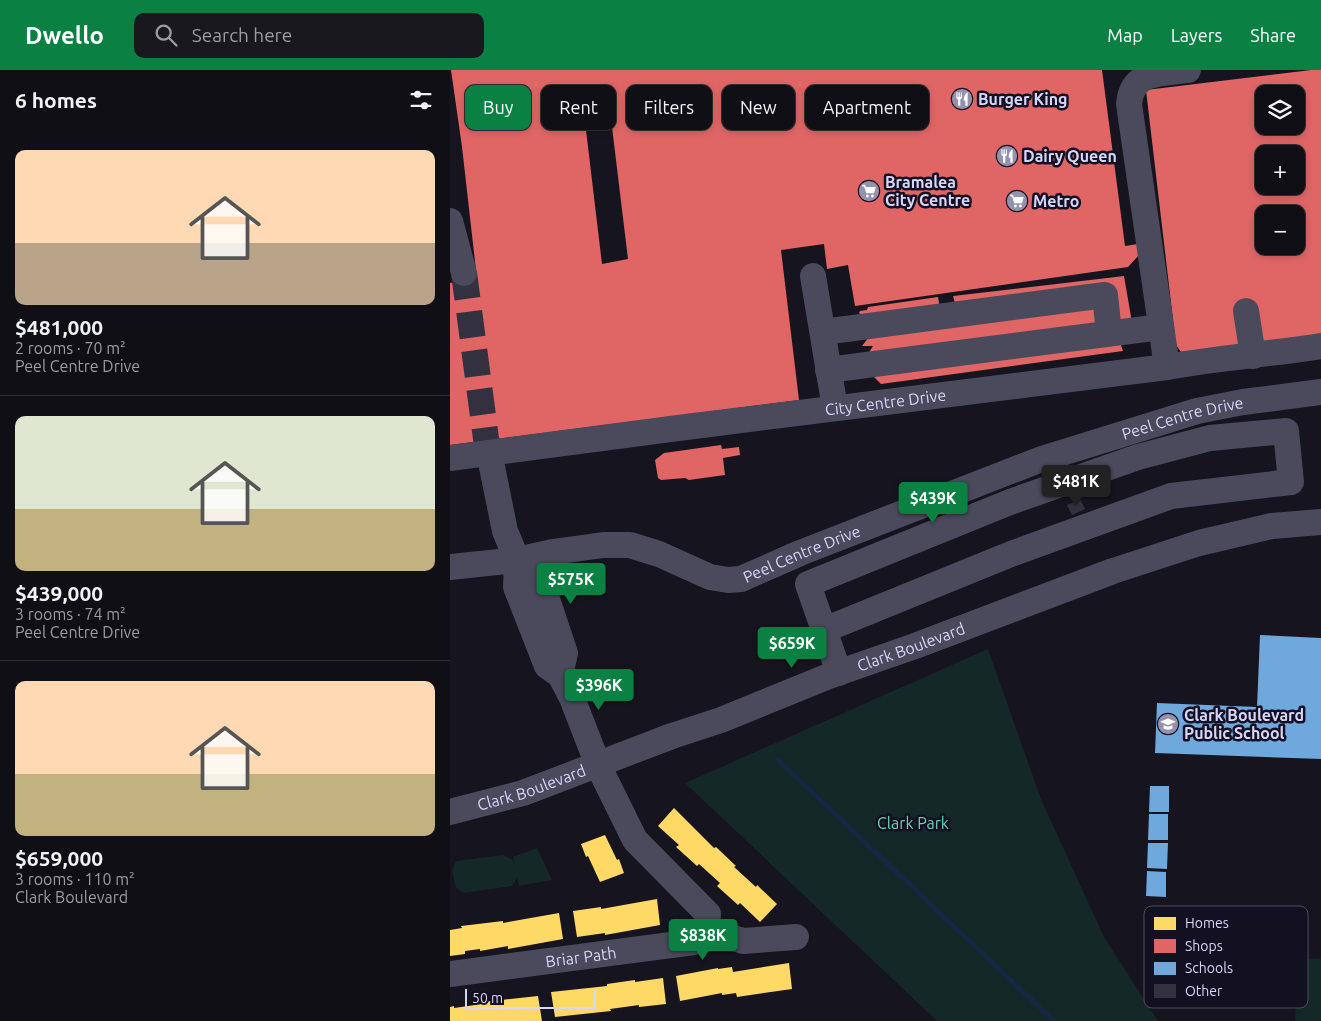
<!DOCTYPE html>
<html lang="en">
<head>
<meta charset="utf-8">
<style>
	body { margin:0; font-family:Ubuntu,sans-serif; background:#19181f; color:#f1f3f6; height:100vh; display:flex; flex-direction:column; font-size:19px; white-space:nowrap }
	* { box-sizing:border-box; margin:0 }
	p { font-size:16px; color:#9c9ca1 }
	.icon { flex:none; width:28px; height:28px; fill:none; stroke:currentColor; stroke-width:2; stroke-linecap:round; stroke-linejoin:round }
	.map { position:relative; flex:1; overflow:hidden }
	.sheet { display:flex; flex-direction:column; background:#100f16; width:450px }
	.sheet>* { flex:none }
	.hud { position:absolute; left:15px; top:15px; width:475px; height:45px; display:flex; gap:10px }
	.controls { position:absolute; left:805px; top:15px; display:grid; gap:10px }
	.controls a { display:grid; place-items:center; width:50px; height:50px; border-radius:10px; background:#100f16; box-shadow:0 2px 8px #0003,0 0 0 1px #302f35; font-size:25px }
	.scale { position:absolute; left:15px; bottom:12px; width:131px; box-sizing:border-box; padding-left:5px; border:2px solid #d8d5fa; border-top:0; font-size:14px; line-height:18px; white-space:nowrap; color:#d8d5fa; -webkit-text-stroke:4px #131022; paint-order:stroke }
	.price { position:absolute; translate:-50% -42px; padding:0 11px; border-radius:5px; background:#0b8043; color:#fff; font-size:16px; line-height:32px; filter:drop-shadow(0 1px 2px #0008) }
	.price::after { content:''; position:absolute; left:50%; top:30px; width:15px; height:11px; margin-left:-8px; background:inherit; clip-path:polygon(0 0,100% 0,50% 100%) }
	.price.current { background:#222; color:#fff }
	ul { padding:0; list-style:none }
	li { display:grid; align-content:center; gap:10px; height:265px; padding:0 15px }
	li+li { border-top:1px solid #302f35 }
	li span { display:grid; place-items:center; height:155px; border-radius:10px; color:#555 }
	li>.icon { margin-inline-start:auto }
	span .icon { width:90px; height:90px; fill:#fffc; stroke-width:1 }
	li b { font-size:21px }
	h2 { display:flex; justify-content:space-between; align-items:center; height:60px; padding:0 15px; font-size:21px }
	.pill { padding:0 18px; border-radius:10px; background:#100f16; box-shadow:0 2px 8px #0003,0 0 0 1px #302f35; font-size:18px; line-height:45px }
	.pill.current { background:#0b8043; color:#fff }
	header { display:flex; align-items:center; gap:30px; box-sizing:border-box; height:70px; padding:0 25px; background:#0b8043; color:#fff }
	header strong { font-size:24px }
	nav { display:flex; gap:28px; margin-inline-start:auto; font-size:18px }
	.search { width:350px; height:45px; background:#19181f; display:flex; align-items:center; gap:12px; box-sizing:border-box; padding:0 18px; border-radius:10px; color:#9c9ca1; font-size:19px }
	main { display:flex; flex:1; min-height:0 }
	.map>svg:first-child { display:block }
</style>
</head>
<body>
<header>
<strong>Dwello</strong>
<div class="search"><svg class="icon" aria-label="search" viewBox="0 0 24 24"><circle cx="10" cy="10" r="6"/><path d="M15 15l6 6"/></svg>Search here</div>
<nav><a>Map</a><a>Layers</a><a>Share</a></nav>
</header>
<main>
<section class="sheet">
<h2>6 homes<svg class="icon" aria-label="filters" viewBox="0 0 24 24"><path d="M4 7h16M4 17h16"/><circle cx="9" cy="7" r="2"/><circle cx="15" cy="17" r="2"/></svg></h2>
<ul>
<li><span style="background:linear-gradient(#ffd9b3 60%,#b9a48a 0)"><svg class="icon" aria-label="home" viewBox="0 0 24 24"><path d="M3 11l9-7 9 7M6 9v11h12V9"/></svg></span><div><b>$481,000</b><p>2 rooms · 70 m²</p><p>Peel Centre Drive</p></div></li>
<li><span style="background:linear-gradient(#dfe7d0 60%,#c2b280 0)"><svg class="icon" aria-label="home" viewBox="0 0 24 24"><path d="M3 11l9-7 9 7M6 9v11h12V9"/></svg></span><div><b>$439,000</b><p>3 rooms · 74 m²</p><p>Peel Centre Drive</p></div></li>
<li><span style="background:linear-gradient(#ffd9b3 60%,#c2b280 0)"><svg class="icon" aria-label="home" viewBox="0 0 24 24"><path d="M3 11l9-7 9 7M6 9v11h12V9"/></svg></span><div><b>$659,000</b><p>3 rooms · 110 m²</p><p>Clark Boulevard</p></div></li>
</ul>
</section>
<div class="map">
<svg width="871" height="951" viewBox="0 0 871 951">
	<rect width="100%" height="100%" fill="#16141e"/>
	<g fill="#142828">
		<polygon points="538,579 591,729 654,867 708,951 487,951 235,713"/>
		<polygon points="87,778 102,810 69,816 67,808 62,816 13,823 6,818 2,800 6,791 53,785 63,790 65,800 63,787"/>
		<polygon points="847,888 871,889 871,951 845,951"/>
	</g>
	<g fill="#ffd966">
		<polygon points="224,738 264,778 266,777 286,796 284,797 306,817 307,815 327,834 310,852 290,833 288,835 267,816 270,813 249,794 247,796 226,777 229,775 208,756"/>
		<polygon points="155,765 167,790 169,789 174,803 150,812 138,786 136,787 131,774"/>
		<polygon points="207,829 210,855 155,865 155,863 127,867 123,841 151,837 151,839"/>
		<polygon points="109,843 113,869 58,879 58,876 30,881 30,879 15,881 15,884 0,886 0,860 12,858 11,856 53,851 53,853"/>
		<polygon points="339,893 342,919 287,927 286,923 272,925 272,923 230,931 226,906 268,898 268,899 282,897 283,902"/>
		<polygon points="213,908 216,934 189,937 189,935 160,939 161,941 105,947 101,922 157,916 157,914 185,910 185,912"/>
		<polygon points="88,926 92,951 0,951 0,937 4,936 4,938 32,934 32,932"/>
	</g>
	<g fill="#e06666" fill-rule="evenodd">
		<path d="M 1,0 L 652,0 L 675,176 L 688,174 L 690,184 L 678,197 L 405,236 L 398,195 L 377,199 L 374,174 L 331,180 L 349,330 L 0,375 L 0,213 L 27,209 L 12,77 ZM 162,57 L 178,189 L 152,194 L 136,60 Z"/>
		<path d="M 861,0 L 871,0 L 871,265 L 731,282 L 726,275 L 696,20 ZM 814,24 L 846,24 L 846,56 L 814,56 ZM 814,84 L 846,84 L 846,116 L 814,116 ZM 814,144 L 846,144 L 846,176 L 814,176 Z"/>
		<polygon points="674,206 685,270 671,275 673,281 431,314 417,300 415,289 423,276 412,276 422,263 419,251 409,243 410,241 417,240 418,237 488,227 490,239 506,237 503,226"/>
		<polygon points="271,375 272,379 289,377 290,385 273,388 275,405 239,410 235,408 211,410 208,408 205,390 214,383"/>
	</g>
	<g fill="#6fa8dc">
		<polygon points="810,565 871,568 871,689 705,683 707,633 807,637"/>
		<polygon points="700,716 719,716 719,742 699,742"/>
		<polygon points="699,744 718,744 718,770 698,770"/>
		<polygon points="698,773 718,773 717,799 697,798"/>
		<polygon points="697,801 716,802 716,827 696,826"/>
	</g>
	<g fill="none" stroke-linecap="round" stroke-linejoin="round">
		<polyline stroke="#152843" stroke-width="5" points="328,690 604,951"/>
	</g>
	<polygon fill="#343240" points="630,429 635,439 622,445 617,435"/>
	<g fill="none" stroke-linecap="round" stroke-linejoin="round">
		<polyline stroke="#33313f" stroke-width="26" stroke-dasharray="26 13" stroke-linecap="butt" points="14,203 37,376 42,397"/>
		<g stroke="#4b4a5d" stroke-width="26">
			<polyline points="0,151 14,203"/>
			<polyline points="363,206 385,338"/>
			<polyline points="796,241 803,286"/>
			<polyline points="373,262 655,225 659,263"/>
			<path d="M 717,297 L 679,34 C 682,0 711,4 738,0"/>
			<polyline points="378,300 711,257"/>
			<path id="s1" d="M 0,388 L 236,357 L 717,297 C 768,288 820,284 871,276"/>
			<polyline points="67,490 90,508 115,583 110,605"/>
			<path id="s2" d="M 0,497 L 67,490 L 103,482 L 153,475 L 180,475 L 209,484 L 260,507 L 278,510 L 291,509 L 350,483 L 589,390 L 747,341 L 793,332 L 871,322"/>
			<path d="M 374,560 L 561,484 L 721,426 L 841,412 L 836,361 L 760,368 L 688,387 L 560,432 L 358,514 C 368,544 379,573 389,603"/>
			<path id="s3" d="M 0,742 L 73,723 L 222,666 L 271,650 L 379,606 L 465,576 L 663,501 L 749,473 L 822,456 L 871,452"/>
			<polyline points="257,859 293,871 346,867"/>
			<path id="s4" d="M 0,904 L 244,872 L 257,859 L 258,844 L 185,770 L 148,695 L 122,628 L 110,605 L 97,596 L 66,517 L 67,490 L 55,461 L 42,397"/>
		</g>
	</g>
	<defs>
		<g id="restaurant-disc" transform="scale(1.125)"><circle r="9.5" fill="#9491ad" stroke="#131022"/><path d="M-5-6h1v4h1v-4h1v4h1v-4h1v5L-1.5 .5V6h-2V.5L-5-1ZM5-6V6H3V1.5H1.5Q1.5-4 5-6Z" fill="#fff"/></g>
		<g id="supermarket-disc" transform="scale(1.125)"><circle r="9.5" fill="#9491ad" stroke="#131022"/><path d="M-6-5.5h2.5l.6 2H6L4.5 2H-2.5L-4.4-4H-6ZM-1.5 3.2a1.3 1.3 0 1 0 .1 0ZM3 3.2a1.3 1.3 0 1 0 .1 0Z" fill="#fff"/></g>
		<g id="school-disc" transform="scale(1.125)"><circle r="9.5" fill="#9491ad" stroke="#131022"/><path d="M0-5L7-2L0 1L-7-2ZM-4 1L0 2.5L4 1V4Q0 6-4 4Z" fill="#fff"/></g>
	</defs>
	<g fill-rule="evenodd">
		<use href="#restaurant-disc" x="512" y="29"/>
		<use href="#restaurant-disc" x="557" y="86"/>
		<use href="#supermarket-disc" x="419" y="121"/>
		<use href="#supermarket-disc" x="567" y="131"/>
		<use href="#school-disc" x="718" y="654"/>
	</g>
	<g text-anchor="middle" stroke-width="5" stroke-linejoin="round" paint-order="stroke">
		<g font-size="16" font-weight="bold" fill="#d8d5fa" stroke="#131022" text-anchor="start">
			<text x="528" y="35">Burger King</text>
			<text x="573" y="92">Dairy Queen</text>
			<text x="435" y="118">Bramalea<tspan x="435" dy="18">City Centre</tspan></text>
			<text x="583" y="137">Metro</text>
			<text x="734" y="651">Clark Boulevard<tspan x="734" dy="18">Public School</tspan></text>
		</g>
		<g font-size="16" fill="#d8d5fa" stroke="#131022">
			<text dy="6" stroke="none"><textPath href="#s1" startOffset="439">City Centre Drive</textPath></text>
			<text dy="6" stroke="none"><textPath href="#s2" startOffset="770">Peel Centre Drive</textPath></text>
			<text dy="6" stroke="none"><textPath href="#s2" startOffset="365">Peel Centre Drive</textPath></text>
			<text dy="6" stroke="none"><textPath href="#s3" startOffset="490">Clark Boulevard</textPath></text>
			<text dy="6" stroke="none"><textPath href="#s3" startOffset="85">Clark Boulevard</textPath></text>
			<text dy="6" stroke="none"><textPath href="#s4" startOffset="132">Briar Path</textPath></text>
		</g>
		<g font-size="16" fill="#69d3b5" stroke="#131022">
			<text x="463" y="759">Clark Park</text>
		</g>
	</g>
	<rect x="694" y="836" width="164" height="102" rx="8" fill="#131022" stroke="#4e4b63" stroke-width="1"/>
	<rect x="704" y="847" width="22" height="13" fill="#ffd966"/>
	<rect x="704" y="869" width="22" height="14" fill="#e06666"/>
	<rect x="704" y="892" width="22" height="13" fill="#6fa8dc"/>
	<rect x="704" y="914" width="22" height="14" fill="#343240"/>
	<g font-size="14" fill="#d8d5fa">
		<text x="735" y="858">Homes</text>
		<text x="735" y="881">Shops</text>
		<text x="735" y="903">Schools</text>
		<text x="735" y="926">Other</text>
	</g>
</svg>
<div class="controls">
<a><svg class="icon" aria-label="layers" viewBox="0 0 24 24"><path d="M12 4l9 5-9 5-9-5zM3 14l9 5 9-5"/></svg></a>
<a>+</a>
<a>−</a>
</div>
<div class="scale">50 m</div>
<b class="price current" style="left:626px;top:437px">$481K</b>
<b class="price" style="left:483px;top:454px">$439K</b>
<b class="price" style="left:121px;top:535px">$575K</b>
<b class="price" style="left:342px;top:599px">$659K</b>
<b class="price" style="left:149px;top:641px">$396K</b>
<b class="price" style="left:253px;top:891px">$838K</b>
<div class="hud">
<a class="pill current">Buy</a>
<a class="pill">Rent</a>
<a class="pill">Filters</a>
<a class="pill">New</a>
<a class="pill">Apartment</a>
</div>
</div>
</main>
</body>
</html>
